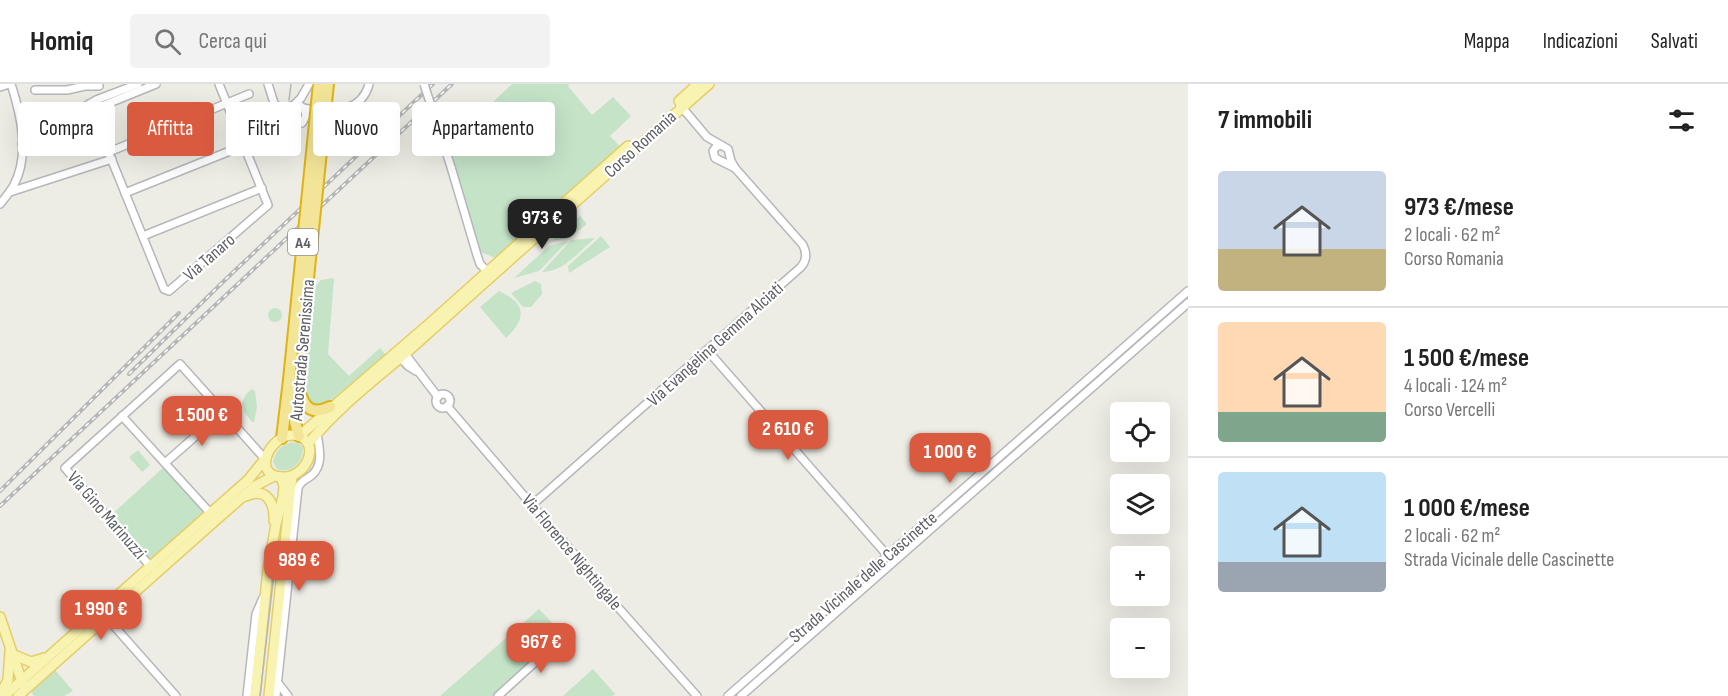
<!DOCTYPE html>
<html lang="it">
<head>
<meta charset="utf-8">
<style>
	body { margin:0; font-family:"Sofia Sans Condensed",sans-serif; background:#f2f2f2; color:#222; height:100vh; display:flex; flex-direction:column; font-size:22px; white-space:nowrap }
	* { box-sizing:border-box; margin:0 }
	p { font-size:20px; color:#767676 }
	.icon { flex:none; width:33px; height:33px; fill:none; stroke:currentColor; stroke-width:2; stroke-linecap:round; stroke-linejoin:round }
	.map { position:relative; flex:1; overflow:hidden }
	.details { display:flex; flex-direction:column; background:#fff; width:540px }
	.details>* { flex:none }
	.hud { position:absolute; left:18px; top:18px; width:570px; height:54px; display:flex; gap:12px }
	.fabs { position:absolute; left:1110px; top:318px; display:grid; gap:12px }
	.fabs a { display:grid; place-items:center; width:60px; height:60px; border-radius:6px; background:#fff; box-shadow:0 6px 24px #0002; font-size:30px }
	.price { position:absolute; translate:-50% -51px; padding:0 14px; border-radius:12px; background:#da5a3f; color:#fff; font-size:20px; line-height:39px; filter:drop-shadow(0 2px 3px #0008) }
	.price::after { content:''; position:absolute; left:50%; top:36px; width:18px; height:14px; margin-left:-9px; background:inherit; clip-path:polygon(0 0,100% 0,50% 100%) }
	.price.selected { background:#222; color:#fff }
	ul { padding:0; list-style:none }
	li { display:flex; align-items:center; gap:18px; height:150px; padding:0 30px }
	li+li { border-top:2px solid #e0e0e0 }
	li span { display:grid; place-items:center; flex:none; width:168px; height:120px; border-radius:6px; color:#555 }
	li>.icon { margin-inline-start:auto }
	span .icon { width:72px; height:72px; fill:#fffc; stroke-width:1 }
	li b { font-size:26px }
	h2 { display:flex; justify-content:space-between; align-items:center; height:72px; padding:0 30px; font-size:26px }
	.pill { padding:0 21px; border-radius:6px; background:#fff; box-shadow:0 6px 24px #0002; font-size:21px; line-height:54px }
	.pill.selected { background:#da5a3f; color:#fff }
	header { display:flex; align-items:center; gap:36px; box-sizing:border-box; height:84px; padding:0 30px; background:#fff; border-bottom:2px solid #e0e0e0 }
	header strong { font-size:28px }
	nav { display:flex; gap:33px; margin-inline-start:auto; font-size:21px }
	.search { width:420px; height:54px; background:#f2f2f2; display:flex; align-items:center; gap:15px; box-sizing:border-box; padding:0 21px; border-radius:6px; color:#767676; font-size:22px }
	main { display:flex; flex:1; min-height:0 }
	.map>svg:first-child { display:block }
</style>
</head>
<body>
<header>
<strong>Homiq</strong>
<div class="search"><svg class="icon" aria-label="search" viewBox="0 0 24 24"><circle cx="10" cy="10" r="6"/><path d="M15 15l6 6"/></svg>Cerca qui</div>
<nav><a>Mappa</a><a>Indicazioni</a><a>Salvati</a></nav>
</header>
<main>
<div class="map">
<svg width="1188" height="612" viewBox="0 0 1188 612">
	<rect width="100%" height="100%" fill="#eeede5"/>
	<g fill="#c4e3c7">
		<polygon points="512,0 569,0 568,2 592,31 613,13 631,32 610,52 622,64 496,174 480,168 446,62"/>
		<polygon points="580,132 587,140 569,154 552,157"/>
		<polygon points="601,152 610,163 569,189 568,182"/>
		<path d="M 595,154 C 579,167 564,188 542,188 L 571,156 Z"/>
		<polygon points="568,157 539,187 514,194 549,162"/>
		<polygon points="333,194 334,195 328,270 349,292 380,264 386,271 326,320 316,322 308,320 301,307 313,205 321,196"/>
		<polygon points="535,197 541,200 542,210 531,223 523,223 511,209"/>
		<path d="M 499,207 C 526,219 527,234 506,254 L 480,223 Z"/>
		<circle cx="275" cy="231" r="7"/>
		<polygon points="252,305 255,307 257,323 254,338 252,338 245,329 242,319 246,310"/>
		<path d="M 293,358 L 300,360 L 303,364 C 303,379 291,390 277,385 L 273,378 C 275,367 282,360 293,358 Z"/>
		<polygon points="138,366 150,381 142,388 129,373"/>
		<polygon points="165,382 207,428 151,478 110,432"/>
		<polygon points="539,525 563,550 494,612 440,612"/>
		<polygon points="593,585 615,610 613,612 563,612"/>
		<polygon points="55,586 73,607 64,612 34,612 31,607"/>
	</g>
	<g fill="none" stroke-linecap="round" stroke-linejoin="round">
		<g stroke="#b5b7bb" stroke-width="10">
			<g id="minor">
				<polyline points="268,0 274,19 286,33"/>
				<polyline points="0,3 9,0"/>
				<polyline points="35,6 67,6 85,2 99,2"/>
				<polyline points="89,20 164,205 169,207 268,121 219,0"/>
				<polyline points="294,21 301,14 309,0"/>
				<path d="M 304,24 L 306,32 L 302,39 L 294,41 L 287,36 L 286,31 C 287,26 289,21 295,21 C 302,20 298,22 304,24 C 307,25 310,25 314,26 C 336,30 363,25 369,0"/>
				<polyline points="92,26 156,0"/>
				<polyline points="22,60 96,16 138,0"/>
				<polyline points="720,61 716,63 713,67 715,74 735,84"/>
				<polyline points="109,68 249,10"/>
				<polyline points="451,83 477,171 480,180 489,189"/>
				<polyline points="10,108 112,75"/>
				<polyline points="125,109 245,61"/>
				<path d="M 0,120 C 5,114 10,108 14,101 C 30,70 21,31 11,0"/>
				<polyline points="143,152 262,104"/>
				<polyline points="402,266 438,313"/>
				<polyline points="707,266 887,471"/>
				<polyline points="397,270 408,282 416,287"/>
				<circle cx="443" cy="317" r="7"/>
				<polyline points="447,322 580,477 591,493 697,612"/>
				<polyline points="122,332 213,432"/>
				<polyline points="165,379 223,328"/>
				<path d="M 532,421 L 801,183 C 807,176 807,169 803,161 L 735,84 L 731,77 L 728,65 L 707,53 L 680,21"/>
				<polyline points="151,483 65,384 180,280 265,375"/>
				<polyline points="107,534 176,612"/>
				<polyline points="278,599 288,612"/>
				<polyline points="247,612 256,530 263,514"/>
				<path d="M 276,612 L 298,404 C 301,396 306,396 312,391 C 324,380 319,364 317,349"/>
				<polyline points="498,612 567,549"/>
				<polyline points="728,612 1188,207"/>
				<polyline points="741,612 1188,219"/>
			</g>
		</g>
		<g stroke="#e5ce67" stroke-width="12">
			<g id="major">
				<polyline points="679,17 698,0"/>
				<path d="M 290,351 C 324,351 309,394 283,393 C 253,393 266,356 290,351 Z"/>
				<polyline points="299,352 429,240 628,62"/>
				<path d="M 308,360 C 342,318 386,288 425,252 C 519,167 614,84 709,0"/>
				<path d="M 246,412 C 267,402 275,420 274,437"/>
				<polyline points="0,533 23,601"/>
				<polyline points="14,571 31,578 44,574"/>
				<polyline points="0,611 8,596 10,567"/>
				<polyline points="4,612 248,396 265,375"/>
				<polyline points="18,612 216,436 255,402 274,392"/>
				<polyline points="255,612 268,485 276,440 283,413 284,402 281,393"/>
				<polyline points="269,612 292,392"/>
			</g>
		</g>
		<g stroke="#deb314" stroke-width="14">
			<g id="highway">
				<polyline points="317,19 319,0"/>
				<polyline points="326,19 328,0"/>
				<path d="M 299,307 C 305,325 312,331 330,323"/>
				<polyline points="299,352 295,338 295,324 304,233"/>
				<polyline points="282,354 289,296"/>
			</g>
		</g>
		<use href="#minor" stroke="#fff" stroke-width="7"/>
		<use href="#major" stroke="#f8f3b0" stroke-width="9"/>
		<use href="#highway" stroke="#f3e597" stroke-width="10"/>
		<g stroke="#b5b6b6" stroke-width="1.5">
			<polyline points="289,16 291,0"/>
			<polyline points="260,612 277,463"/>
		</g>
		<g stroke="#b5b6b6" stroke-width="4">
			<g id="rail">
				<polyline points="129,290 227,194 433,0"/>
				<polyline points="0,407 179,229"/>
				<polyline points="0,422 452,0"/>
			</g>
		</g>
		<use href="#rail" stroke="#fff" stroke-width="1.5" stroke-dasharray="4.5" stroke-linecap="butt"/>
		<g stroke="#b5b7bb" stroke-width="10" stroke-linecap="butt">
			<polyline id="minor-bridge" points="424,0 451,83"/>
		</g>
		<g stroke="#deb314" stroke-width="14" stroke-linecap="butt">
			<g id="highway-bridge">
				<polyline points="304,233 326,19"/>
				<polyline points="289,296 317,19"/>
			</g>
		</g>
		<use href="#minor-bridge" stroke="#fff" stroke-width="7"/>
		<use href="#highway-bridge" stroke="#f3e597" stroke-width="10"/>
	</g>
	<g text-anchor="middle" stroke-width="4.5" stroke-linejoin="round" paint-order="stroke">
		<rect fill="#fff" stroke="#8e8f92" stroke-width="1.5" x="288" y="145" width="30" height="26" rx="4.5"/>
		<g font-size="16" font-weight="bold" fill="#5d5f64">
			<text x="303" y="164">A4</text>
		</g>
		<g font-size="18" fill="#5d5f64" stroke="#fff">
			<text transform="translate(640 60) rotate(-42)" y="6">Corso Romania</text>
			<text transform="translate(209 173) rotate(-41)" y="6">Via Tanaro</text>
			<text transform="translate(715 260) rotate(-42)" y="6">Via Evangelina Gemma Alciati</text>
			<text transform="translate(302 266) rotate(-85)" y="6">Autostrada Serenissima</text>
			<text transform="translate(107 431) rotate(49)" y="6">Via Gino Marinuzzi</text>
			<text transform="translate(572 468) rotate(50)" y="6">Via Florence Nightingale</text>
			<text transform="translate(863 493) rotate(-41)" y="6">Strada Vicinale delle Cascinette</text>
		</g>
	</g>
</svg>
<div class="fabs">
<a><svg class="icon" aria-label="locate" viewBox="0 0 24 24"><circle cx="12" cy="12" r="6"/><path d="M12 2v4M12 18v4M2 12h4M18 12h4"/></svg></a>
<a><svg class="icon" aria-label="layers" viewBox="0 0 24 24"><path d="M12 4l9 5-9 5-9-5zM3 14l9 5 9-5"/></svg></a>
<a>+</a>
<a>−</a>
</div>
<b class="price selected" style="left:542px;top:166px">973 €</b>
<b class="price" style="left:202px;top:363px">1 500 €</b>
<b class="price" style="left:788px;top:377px">2 610 €</b>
<b class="price" style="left:950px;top:400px">1 000 €</b>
<b class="price" style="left:299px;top:508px">989 €</b>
<b class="price" style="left:101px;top:557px">1 990 €</b>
<b class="price" style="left:541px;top:590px">967 €</b>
<div class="hud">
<a class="pill">Compra</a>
<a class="pill selected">Affitta</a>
<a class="pill">Filtri</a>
<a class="pill">Nuovo</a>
<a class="pill">Appartamento</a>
</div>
</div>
<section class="details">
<h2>7 immobili<svg class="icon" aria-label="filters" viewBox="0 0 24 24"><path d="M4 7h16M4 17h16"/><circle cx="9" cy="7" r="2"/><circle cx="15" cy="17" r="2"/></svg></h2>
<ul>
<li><span style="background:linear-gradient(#c9d6e8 65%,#c2b280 0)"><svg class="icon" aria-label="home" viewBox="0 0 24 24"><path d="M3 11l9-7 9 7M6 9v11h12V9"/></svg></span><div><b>973 €/mese</b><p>2 locali · 62 m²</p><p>Corso Romania</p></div></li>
<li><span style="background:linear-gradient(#ffd9b3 75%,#7fa58c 0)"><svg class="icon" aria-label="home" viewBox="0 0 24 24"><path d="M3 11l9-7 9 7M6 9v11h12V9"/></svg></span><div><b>1 500 €/mese</b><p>4 locali · 124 m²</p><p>Corso Vercelli</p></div></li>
<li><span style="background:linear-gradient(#bfe0f5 75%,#9aa5b1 0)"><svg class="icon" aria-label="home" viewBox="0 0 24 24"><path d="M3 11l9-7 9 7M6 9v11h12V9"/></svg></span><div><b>1 000 €/mese</b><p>2 locali · 62 m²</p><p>Strada Vicinale delle Cascinette</p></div></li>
</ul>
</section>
</main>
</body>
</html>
